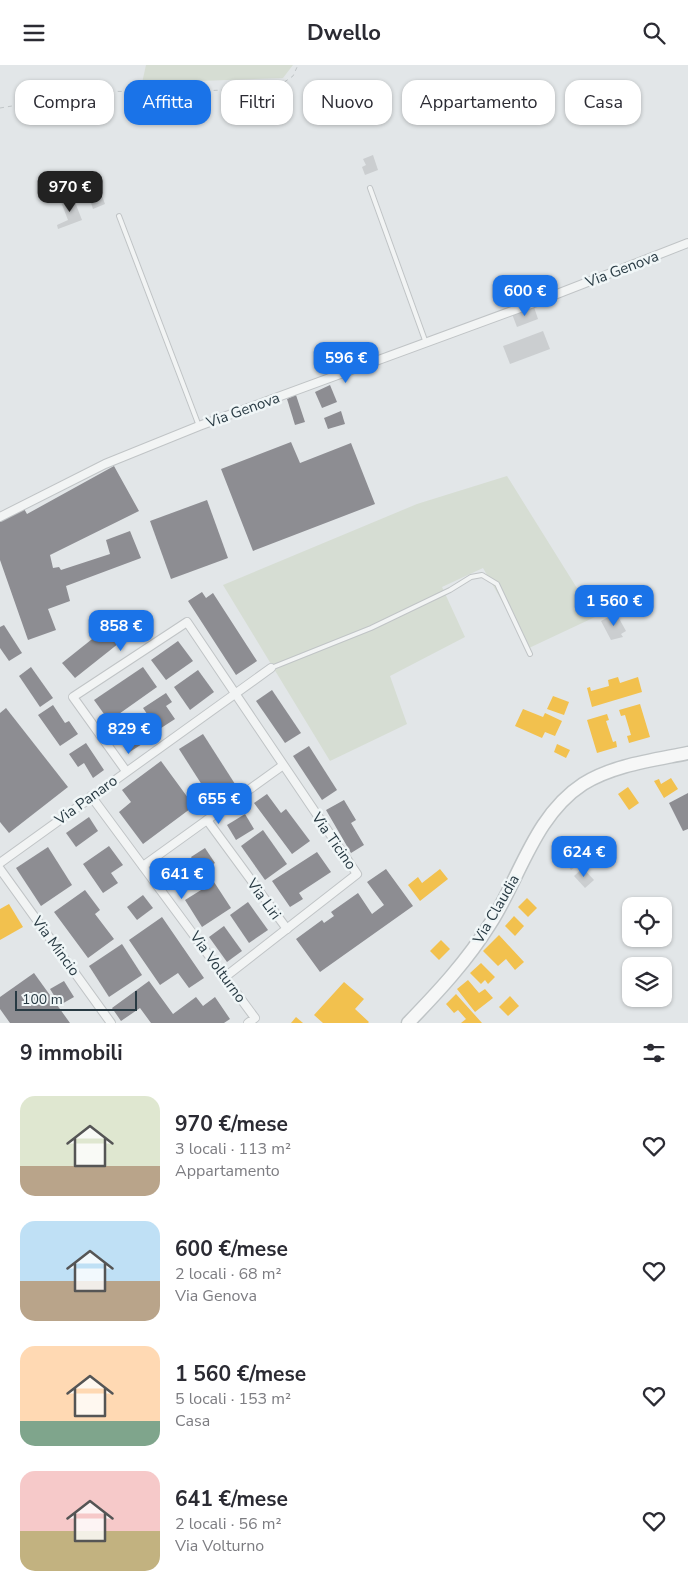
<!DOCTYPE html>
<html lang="it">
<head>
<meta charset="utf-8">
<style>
	body { margin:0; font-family:"Nunito Sans",sans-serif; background:#f7f7f7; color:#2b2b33; height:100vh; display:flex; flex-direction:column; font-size:19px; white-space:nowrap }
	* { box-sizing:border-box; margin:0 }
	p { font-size:16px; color:#7c7c81 }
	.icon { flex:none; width:28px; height:28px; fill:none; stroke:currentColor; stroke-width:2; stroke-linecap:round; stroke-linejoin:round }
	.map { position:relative; height:958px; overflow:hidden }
	.details { display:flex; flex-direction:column; background:#fff; flex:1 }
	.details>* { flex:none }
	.banner { position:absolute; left:15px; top:15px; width:659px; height:45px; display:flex; gap:10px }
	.controls { position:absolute; left:622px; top:832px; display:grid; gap:10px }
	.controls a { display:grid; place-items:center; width:50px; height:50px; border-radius:10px; background:#fff; box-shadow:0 1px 4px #0004; font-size:25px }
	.scale { position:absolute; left:15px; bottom:12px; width:122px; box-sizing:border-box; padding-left:5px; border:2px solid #283a43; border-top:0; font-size:14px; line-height:18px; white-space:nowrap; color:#283a43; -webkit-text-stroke:4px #f0f6f7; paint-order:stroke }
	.price { position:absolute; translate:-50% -42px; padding:0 11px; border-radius:10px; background:#1a73e8; color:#fff; font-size:16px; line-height:32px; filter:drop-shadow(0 1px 2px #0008) }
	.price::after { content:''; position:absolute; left:50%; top:30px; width:15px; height:11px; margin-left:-8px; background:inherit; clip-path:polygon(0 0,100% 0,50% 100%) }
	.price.current { background:#222; color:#fff }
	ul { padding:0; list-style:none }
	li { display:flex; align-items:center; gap:15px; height:125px; padding:0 20px }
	li span { display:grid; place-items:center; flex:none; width:140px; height:100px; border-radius:15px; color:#555 }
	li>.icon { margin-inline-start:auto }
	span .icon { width:60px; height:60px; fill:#fffc; stroke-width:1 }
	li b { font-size:21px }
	h2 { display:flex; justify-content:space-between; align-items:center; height:60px; padding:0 20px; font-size:21px }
	.pill { padding:0 18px; border-radius:15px; background:#fff; box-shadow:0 1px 4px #0004; font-size:18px; line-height:45px }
	.pill.current { background:#1a73e8; color:#fff }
	header { display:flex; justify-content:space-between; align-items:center; height:65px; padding:0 20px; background:#fff; font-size:22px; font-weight:700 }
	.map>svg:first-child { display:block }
</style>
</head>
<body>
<header><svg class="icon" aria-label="menu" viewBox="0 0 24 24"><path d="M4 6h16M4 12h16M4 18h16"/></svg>Dwello<svg class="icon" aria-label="search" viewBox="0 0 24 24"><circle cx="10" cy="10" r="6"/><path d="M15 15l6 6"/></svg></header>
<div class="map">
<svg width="688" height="958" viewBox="0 0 688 958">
	<rect width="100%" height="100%" fill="#e2e6e8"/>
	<g fill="#d6ddd3">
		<polygon points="146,0 293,0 283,13 142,18"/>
		<polygon points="507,411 595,552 529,583 483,503 442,522 465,572 390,611 407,659 330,696 223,520 417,439"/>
	</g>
	<g fill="#f2c14e">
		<polygon points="618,612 620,618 638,612 642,627 592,642 587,623 590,622 591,626 609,621 608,615"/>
		<polygon points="553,631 569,637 564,650 547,644"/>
		<polygon points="640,639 650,672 629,678 627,671 631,670 625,650 621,651 619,645"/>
		<polygon points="523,644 543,652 545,648 562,656 555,671 545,667 542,673 515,661"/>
		<polygon points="607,649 609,655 606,656 613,677 616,676 617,682 597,688 587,655"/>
		<polygon points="557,679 570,685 566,693 554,687"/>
		<polygon points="671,713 678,724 664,733 654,716 659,714 661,719"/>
		<polygon points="628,722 639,738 629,745 618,729"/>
		<polygon points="440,804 448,814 420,836 408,820 418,812 422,818"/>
		<polygon points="527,833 537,843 528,852 518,842"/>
		<polygon points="9,839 23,862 0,875 0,844"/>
		<polygon points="514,851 524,861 515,871 505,861"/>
		<polygon points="499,870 524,897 515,905 506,894 498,901 483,886"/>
		<polygon points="441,875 450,884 439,895 430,886"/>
		<polygon points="481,898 495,912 488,919 485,915 481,919 470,908"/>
		<polygon points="468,915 479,928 485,924 493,933 475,947 457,924"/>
		<polygon points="344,917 364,934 355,944 369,957 368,958 323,958 314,950"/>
		<polygon points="456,929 482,958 461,958 466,954 458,945 454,948 446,939"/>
		<polygon points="510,931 519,941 508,951 499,942"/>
		<polygon points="296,952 303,958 291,958"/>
	</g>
	<g fill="#8d8d92">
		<polygon points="330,320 337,337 322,343 315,327"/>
		<polygon points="296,330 305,357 295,360 287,334"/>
		<polygon points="341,346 345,359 328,364 324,353"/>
		<polygon points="291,377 300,398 351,378 375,439 253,486 221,404"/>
		<polygon points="114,401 139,446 50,490 53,503 59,502 61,505 110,489 106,475 130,466 141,493 66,521 70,536 48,544 56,565 28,575 0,495 0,455 23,442 27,449"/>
		<polygon points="207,435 228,493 171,514 150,456"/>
		<polygon points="202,527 206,533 213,528 257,596 236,610 188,536"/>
		<polygon points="121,551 133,567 75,613 62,598"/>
		<polygon points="4,560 22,588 9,596 0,583 0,562"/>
		<polygon points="178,576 193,596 166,615 151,595"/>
		<polygon points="31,602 53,633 40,642 19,611"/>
		<polygon points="143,602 157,622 109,656 94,635"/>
		<polygon points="198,605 214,627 190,645 174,622"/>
		<polygon points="272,625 301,668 285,678 256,636"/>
		<polygon points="166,628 172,637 166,641 175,654 158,665 143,643"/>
		<polygon points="53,640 65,658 69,656 78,669 60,681 38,650"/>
		<polygon points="6,643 68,722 9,768 0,757 0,648"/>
		<polygon points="140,660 150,674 128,688 119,674"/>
		<polygon points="203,669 235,719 211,734 179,684"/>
		<polygon points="86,678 104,705 93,713 84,698 78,702 69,689"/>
		<polygon points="309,681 337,725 322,735 293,691"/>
		<polygon points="161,696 194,741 143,779 119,747 131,737 122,725"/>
		<polygon points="688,728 688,764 683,766 669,738"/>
		<polygon points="267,729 281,748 286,744 310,776 292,789 254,738"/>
		<polygon points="344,735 356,755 351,758 364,780 351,788 326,745"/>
		<polygon points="245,749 254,764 236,775 227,760"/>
		<polygon points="89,752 98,766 76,782 66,768"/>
		<polygon points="263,765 287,799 265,815 241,781"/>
		<polygon points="109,781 123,800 111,808 118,818 103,828 83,799"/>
		<polygon points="48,782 72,820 41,841 16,803"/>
		<polygon points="205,783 215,798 200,807 191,792"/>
		<polygon points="317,787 331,807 299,828 303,834 290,842 272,816"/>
		<polygon points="174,794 187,812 174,822 161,805"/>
		<polygon points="386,804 413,841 320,907 296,874 322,855 324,858 334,851 331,847 358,828 372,849 384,840 367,817"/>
		<polygon points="214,817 231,843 202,862 185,835"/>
		<polygon points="85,825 100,845 95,849 114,874 88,893 54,847"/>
		<polygon points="143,830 153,843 137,855 127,842"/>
		<polygon points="248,837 268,865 249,878 230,850"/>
		<polygon points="162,852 204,913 189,923 178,908 160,920 129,875"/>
		<polygon points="224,861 242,886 227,897 209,872"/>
		<polygon points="122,879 142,910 109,932 89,901"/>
		<polygon points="34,908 70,958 10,958 0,944 0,932"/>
		<polygon points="64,916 74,932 60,940 50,924"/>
		<polygon points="149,916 173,949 196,932 203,941 215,932 230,954 224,958 151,958 140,943 121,956 112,943"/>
	</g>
	<g fill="#cbced0">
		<polygon points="373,90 378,105 365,110 362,102 366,100 363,94"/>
		<polygon points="101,128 105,139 93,144 89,132"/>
		<polygon points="73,132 82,155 58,164 57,160 68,155 61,137"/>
		<polygon points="534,242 538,254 517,262 512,249"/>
		<polygon points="543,266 550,284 510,299 503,281"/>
		<polygon points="616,548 626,566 621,569 623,572 611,575 601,556"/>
		<polygon points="574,785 583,796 571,805 563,793"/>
		<polygon points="583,803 594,815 585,823 574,811"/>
	</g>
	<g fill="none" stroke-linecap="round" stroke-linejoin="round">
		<g stroke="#c0c4c6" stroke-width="6">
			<g id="service">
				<polyline points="370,123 426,278"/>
				<polyline points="119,151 199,361"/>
				<polyline points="271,603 371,563 450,525 471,512 482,510 497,519 530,589"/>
			</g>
		</g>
		<g stroke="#c0c4c6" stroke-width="10">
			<g id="minor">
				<polyline points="0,452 105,399 199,361 539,236 688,178"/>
				<polyline points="126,706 73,632 187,557 357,809 225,912"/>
				<polyline points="91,731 255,953 248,958"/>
				<polyline points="207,755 287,864"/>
				<polyline points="0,798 271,603"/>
				<polyline points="143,801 282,701"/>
				<polyline points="0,804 111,958"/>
			</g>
		</g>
		<g stroke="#bfc4c6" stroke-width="15">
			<path id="primary" d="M 408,958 C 438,927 467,896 490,859 C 520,813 534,751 583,719 C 613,700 654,695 688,688"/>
		</g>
		<polyline stroke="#c0c5c7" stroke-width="1" stroke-dasharray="4 4" stroke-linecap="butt" points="0,43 24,39 55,28 80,26 178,27 268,23 283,18 293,11 298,0"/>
		<use href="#service" stroke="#f2f4f4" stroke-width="4"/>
		<use href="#minor" stroke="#f2f4f4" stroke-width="8"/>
		<use href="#primary" stroke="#f6f7f7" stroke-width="12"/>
	</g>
	<g text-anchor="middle" stroke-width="5" stroke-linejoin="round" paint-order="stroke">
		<g font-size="15" fill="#283a43" stroke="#f0f6f7">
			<text transform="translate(622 204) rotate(-21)" y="5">Via Genova</text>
			<text transform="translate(243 345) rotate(-20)" y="5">Via Genova</text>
			<text transform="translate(86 735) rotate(-36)" y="5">Via Panaro</text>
			<text transform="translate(334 776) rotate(55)" y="5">Via Ticino</text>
			<text transform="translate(264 834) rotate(54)" y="5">Via Liri</text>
			<text transform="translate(496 844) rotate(-60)" y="5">Via Claudia</text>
			<text transform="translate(56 881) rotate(54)" y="5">Via Mincio</text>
			<text transform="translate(218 902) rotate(54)" y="5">Via Volturno</text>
		</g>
	</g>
</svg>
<div class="controls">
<a><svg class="icon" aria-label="locate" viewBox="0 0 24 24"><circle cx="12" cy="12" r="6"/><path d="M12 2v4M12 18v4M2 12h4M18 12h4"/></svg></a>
<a><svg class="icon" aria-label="layers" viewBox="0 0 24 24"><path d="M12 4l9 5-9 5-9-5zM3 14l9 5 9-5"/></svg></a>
</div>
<div class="scale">100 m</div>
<b class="price current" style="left:70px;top:148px">970 €</b>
<b class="price" style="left:525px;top:252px">600 €</b>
<b class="price" style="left:346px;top:319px">596 €</b>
<b class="price" style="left:614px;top:562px">1 560 €</b>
<b class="price" style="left:121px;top:587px">858 €</b>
<b class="price" style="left:129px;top:690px">829 €</b>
<b class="price" style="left:219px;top:760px">655 €</b>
<b class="price" style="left:584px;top:813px">624 €</b>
<b class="price" style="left:182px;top:835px">641 €</b>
<div class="banner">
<a class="pill">Compra</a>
<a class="pill current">Affitta</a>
<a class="pill">Filtri</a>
<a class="pill">Nuovo</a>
<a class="pill">Appartamento</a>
<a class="pill">Casa</a>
</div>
</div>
<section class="details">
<h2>9 immobili<svg class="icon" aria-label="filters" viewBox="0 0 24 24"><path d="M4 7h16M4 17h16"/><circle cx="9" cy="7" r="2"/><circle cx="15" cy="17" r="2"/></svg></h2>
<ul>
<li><span style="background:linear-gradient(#dfe7d0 70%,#b9a48a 0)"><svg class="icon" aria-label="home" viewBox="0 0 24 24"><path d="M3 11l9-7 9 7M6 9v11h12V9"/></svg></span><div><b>970 €/mese</b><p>3 locali · 113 m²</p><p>Appartamento</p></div><svg class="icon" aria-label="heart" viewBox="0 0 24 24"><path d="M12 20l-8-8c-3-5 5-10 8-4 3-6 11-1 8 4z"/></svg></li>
<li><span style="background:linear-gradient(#bfe0f5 60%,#b9a48a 0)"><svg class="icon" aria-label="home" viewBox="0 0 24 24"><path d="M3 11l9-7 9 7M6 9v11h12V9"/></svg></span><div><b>600 €/mese</b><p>2 locali · 68 m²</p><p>Via Genova</p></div><svg class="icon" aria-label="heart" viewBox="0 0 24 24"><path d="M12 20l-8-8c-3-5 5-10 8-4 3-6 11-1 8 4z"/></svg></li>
<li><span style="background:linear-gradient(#ffd9b3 75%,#7fa58c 0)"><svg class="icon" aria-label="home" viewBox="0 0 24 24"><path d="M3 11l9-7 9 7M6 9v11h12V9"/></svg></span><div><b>1 560 €/mese</b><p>5 locali · 153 m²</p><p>Casa</p></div><svg class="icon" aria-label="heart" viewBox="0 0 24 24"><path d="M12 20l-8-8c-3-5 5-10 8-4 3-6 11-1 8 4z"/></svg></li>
<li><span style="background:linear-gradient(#f6c9c9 60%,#c2b280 0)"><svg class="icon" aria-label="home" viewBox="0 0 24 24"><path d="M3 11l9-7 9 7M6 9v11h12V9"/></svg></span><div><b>641 €/mese</b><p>2 locali · 56 m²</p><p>Via Volturno</p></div><svg class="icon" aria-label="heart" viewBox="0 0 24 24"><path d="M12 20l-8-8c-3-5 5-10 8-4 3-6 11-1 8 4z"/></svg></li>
</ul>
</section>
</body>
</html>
